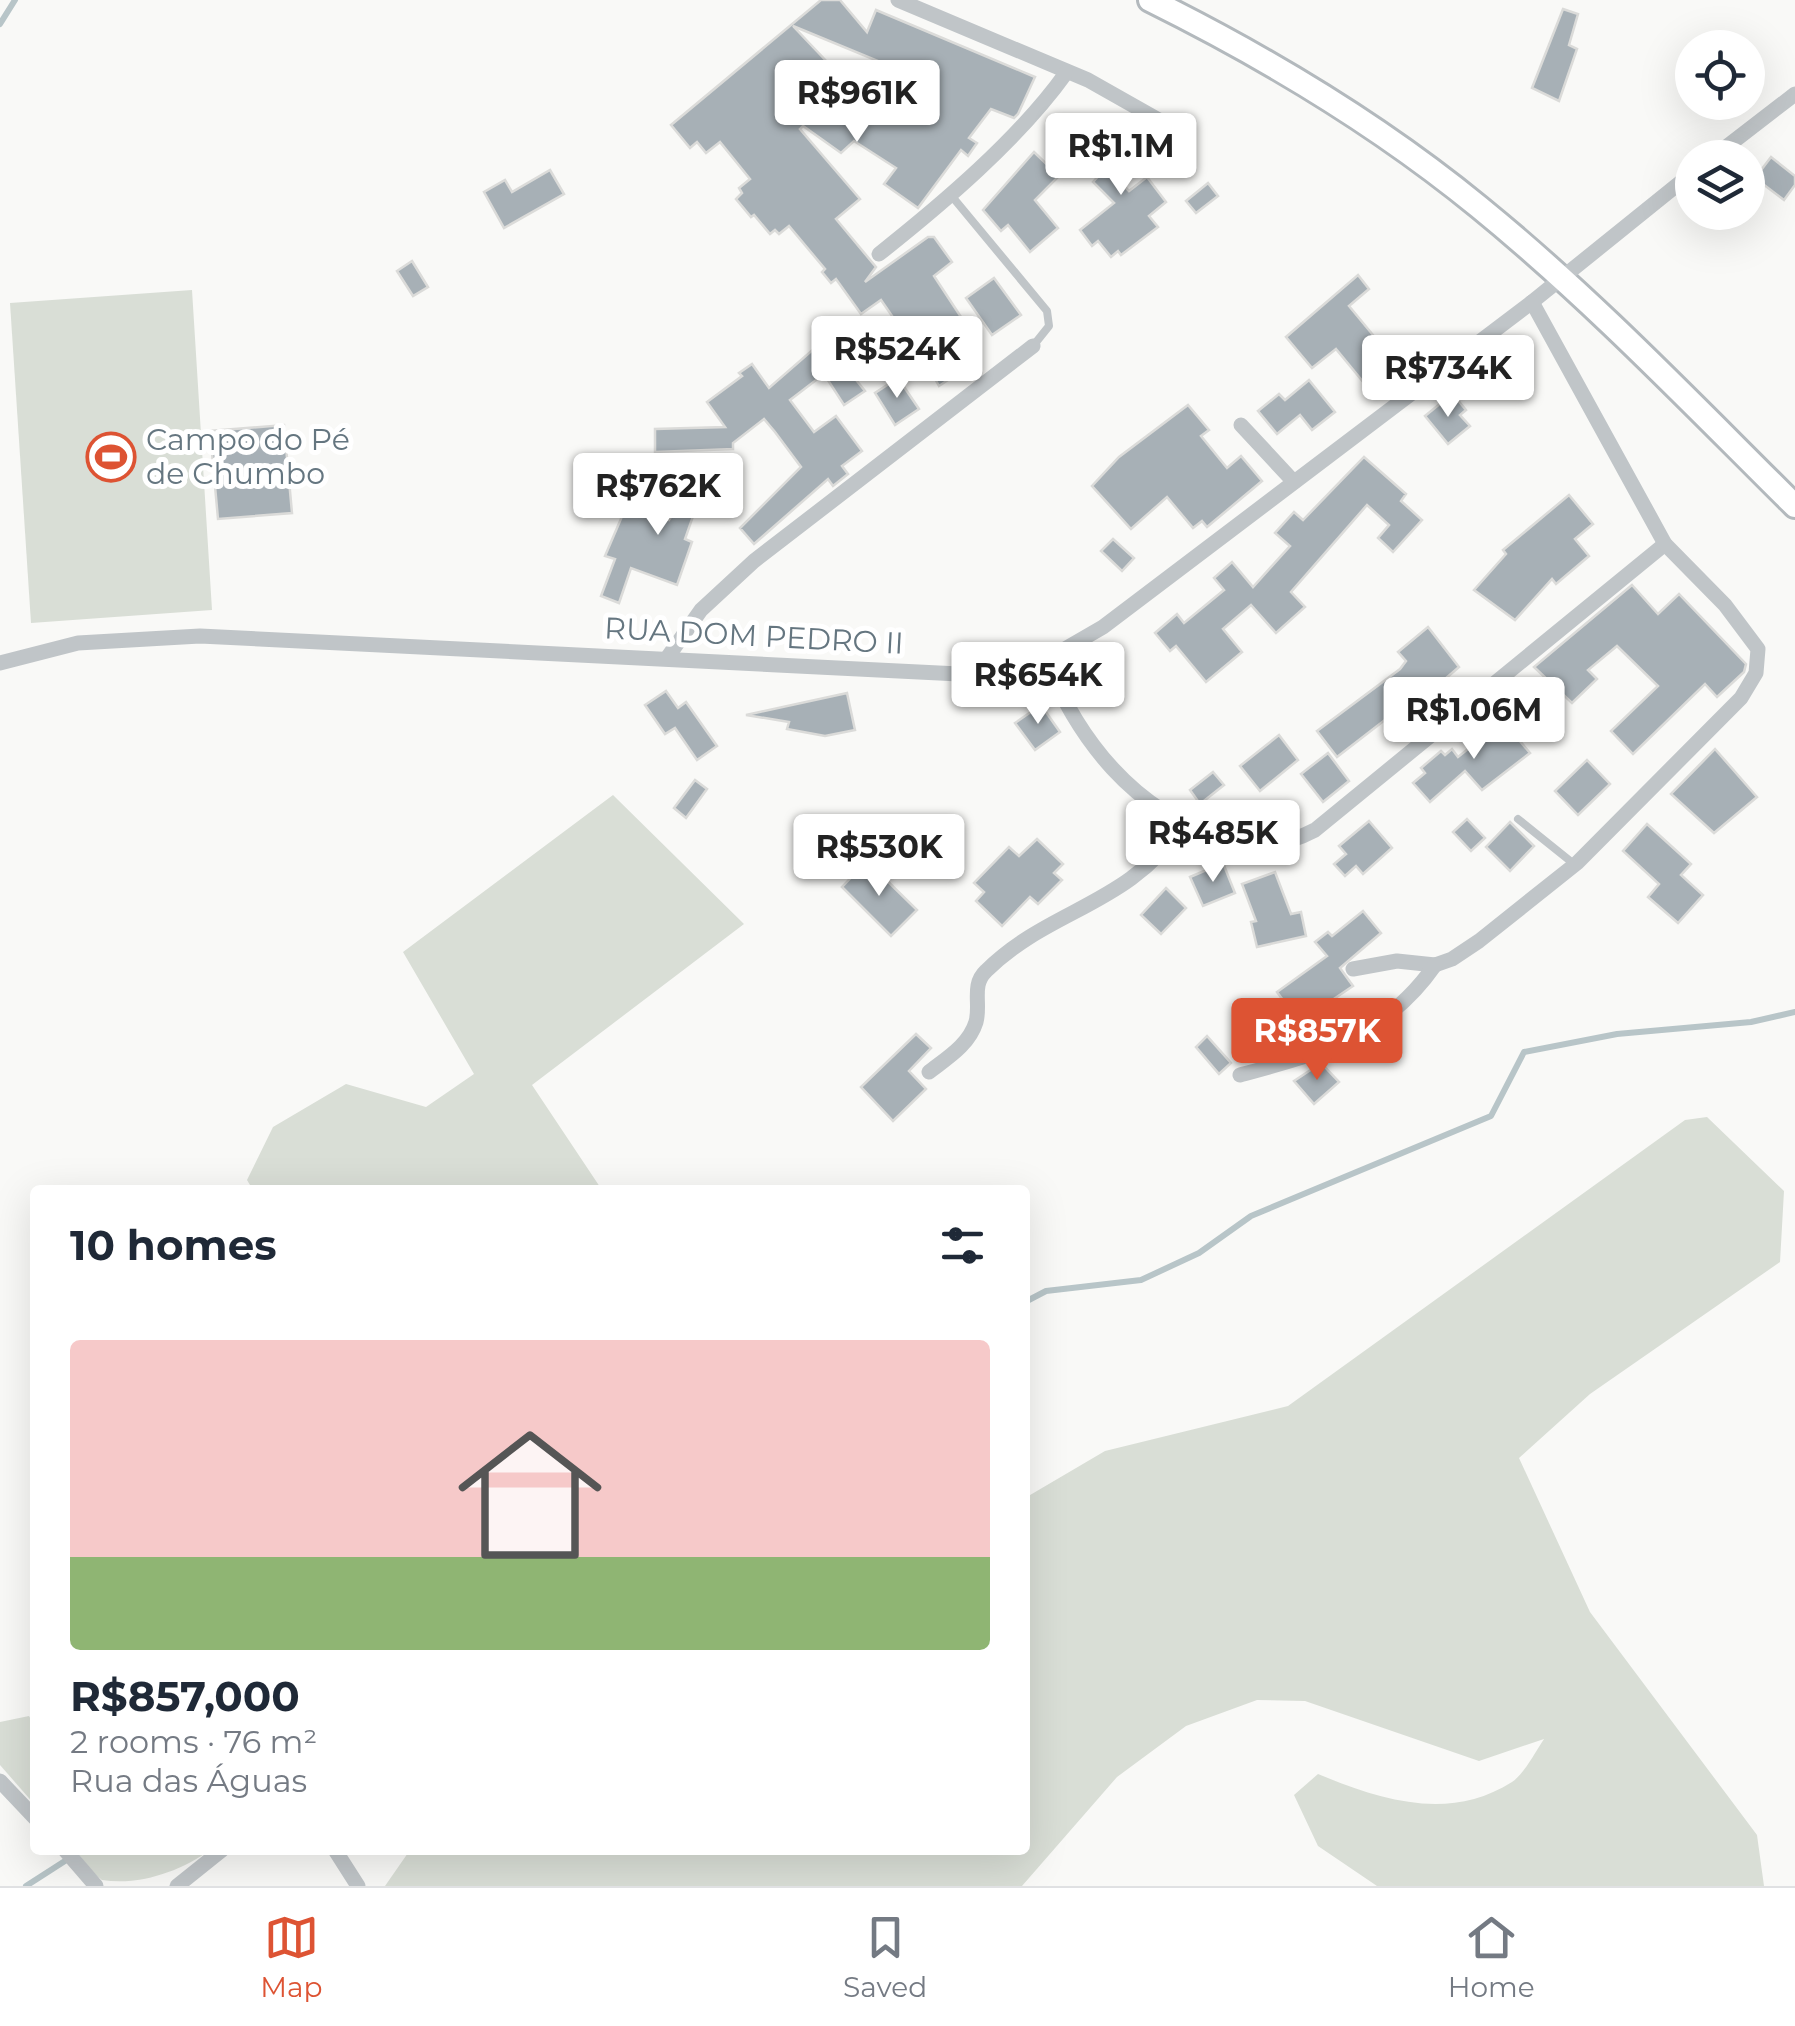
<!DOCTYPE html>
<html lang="en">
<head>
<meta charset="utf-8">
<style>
	body { margin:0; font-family:Montserrat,sans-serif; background:#f6f6f7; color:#1f2937; height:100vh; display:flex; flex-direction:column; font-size:38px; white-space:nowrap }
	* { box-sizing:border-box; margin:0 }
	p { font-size:32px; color:#747a83 }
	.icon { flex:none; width:55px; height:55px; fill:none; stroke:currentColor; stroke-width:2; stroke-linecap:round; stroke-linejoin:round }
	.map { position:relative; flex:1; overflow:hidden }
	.sheet { position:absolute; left:30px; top:1185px; width:1000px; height:670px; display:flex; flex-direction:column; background:#fff; border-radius:10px; box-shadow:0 10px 40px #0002 }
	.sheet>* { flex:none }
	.controls { position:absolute; left:1675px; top:30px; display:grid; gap:20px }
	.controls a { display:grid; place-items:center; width:90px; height:90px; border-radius:50%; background:#fff; box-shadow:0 10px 40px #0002; font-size:50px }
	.price { position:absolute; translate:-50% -85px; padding:0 22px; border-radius:10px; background:#fff; color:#222; font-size:32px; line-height:65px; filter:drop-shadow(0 2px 5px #0008) }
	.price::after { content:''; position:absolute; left:50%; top:60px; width:30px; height:22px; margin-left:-15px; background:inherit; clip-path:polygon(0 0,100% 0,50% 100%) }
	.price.active { background:#dd5333; color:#fff }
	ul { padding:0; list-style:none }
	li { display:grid; align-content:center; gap:20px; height:530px; padding:0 40px }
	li+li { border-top:2px solid #e0e1e3 }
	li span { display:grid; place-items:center; height:310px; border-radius:10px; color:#555 }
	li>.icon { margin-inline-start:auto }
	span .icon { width:180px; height:180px; fill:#fffc; stroke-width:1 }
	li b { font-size:42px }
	h2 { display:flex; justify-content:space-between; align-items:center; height:120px; padding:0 40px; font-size:42px }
	.tabs { display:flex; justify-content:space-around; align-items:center; height:140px; border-top:2px solid #e0e1e3; background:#fff; font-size:28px; color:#747a83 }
	.tabs a { display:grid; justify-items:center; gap:5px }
	.tabs .active { color:#dd5333 }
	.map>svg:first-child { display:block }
</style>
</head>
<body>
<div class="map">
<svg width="1795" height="1886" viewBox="0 0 1795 1886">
	<rect width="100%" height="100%" fill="#f9f9f7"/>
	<g fill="#d9ded6">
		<polygon points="192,290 212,610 31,623 10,303"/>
		<polygon points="613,795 744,924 532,1085 602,1190 253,1190 247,1180 273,1127 346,1084 426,1107 474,1074 403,952"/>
		<path d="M 1707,1117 L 1784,1191 L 1780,1262 L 1590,1394 L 1519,1458 L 1590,1612 L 1757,1835 L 1764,1886 L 1377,1886 L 1318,1846 L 1294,1795 L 1318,1774 C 1381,1800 1449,1822 1512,1782 C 1524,1774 1536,1751 1544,1739 L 1479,1761 L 1305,1701 L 1257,1700 L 1186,1726 L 1117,1777 L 1022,1886 L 385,1886 L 410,1850 L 1025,1850 L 1025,1498 L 1105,1451 L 1288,1406 L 1685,1120 Z"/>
		<polygon points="29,1716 35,1727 35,1805 0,1765 0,1722"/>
		<path d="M 75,1850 L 210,1850 C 181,1871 140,1886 102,1880 C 92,1873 83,1859 75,1850 Z"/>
	</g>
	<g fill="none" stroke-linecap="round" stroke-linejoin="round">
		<g stroke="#b8c5c8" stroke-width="6">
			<polyline points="0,24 15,0"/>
			<polyline points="1025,1302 1046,1291 1141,1280 1199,1253 1251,1216 1491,1116 1524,1052 1617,1034 1751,1022 1795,1012"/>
			<polyline points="26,1886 82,1850"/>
		</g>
	</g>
	<g fill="#a7b0b6" stroke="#dbdbd9" stroke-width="2.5" fill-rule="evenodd">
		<path d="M 821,0 L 840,0 L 867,32 L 876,10 L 1035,77 L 1018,114 L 1014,118 L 991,109 L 969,138 L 977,143 L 968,156 L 961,150 L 918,208 L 884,184 L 896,168 L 854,141 L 841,153 L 803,126 L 800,129 L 860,199 L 836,219 L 876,267 L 865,282 L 928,237 L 934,237 L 952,262 L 934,276 L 961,317 L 942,330 L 966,368 L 939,386 L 906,325 L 901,329 L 881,300 L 861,314 L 836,279 L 831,283 L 822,272 L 825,269 L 789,226 L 779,234 L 775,230 L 770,234 L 754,215 L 751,217 L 736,199 L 742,193 L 739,188 L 750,179 L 720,142 L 706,153 L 697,142 L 690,148 L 671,125 ZM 793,26 L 895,68 L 870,107 Z"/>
		<polygon points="1563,9 1578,14 1569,45 1577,49 1559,101 1532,88"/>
		<polygon points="1119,120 1139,139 1108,170 1129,191 1147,177 1166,202 1149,216 1158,227 1121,255 1118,251 1111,257 1098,241 1092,246 1080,230 1114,203 1093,182 1105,169 1087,152"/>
		<polygon points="1034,152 1059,176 1035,200 1058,228 1030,252 1008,225 1001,231 983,210"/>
		<polygon points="1771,157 1795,176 1795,185 1784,200 1755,178"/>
		<polygon points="550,170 564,194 504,228 484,192 505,180 512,192"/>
		<polygon points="1208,183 1218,196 1196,213 1186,201"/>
		<polygon points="412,261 428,287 413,296 397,271"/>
		<polygon points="1358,275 1369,289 1349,306 1392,358 1384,365 1389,372 1369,389 1336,349 1312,368 1286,337"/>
		<polygon points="994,278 1021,315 992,335 966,298"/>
		<polygon points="824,340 865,391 844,405 824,374 790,400 814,432 836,416 862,451 842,466 848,474 833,486 828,479 754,544 740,528 801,467 775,432 764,419 733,443 733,449 655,452 655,429 725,427 707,402 742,376 739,373 752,364 769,388"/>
		<polygon points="898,378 919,409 895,425 875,393"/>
		<polygon points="1309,380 1335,412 1312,430 1300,415 1277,434 1258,411 1279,394 1285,400"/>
		<polygon points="1447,398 1450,402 1456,398 1466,410 1460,415 1470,426 1448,444 1425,416"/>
		<polygon points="1188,405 1209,430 1201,436 1227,468 1241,456 1262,481 1207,527 1202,521 1193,528 1167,497 1131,529 1092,486 1119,457"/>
		<polygon points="284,425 292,513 218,519 210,431"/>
		<polygon points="1364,457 1406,494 1401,501 1422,520 1393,552 1378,538 1389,525 1367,505 1291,592 1305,607 1276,633 1251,605 1223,629 1242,652 1206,682 1176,646 1170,651 1155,633 1177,614 1184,623 1224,590 1214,578 1232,562 1253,587 1290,546 1275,533 1294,512 1303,520"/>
		<polygon points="702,467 726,480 711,508 698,502 685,539 692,542 677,585 631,568 619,603 601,596 615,559 605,556 626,507 669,520"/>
		<polygon points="1569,495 1593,524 1575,539 1589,556 1556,584 1552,579 1515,620 1474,590 1506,554 1503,550"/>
		<polygon points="1113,539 1134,558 1122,571 1101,551"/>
		<polygon points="1632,585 1658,614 1679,594 1746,664 1744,672 1717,697 1705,684 1633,754 1611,731 1658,686 1617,646 1588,670 1597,679 1572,703 1534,667"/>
		<polygon points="1428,627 1459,667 1417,703 1421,709 1398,727 1390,716 1337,757 1317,731 1400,669 1406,661 1398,652"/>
		<polygon points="666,691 678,708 686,702 717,746 697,760 675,728 665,734 645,705"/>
		<polygon points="847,693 855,730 825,736 787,729 789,722 746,715"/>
		<polygon points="1041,705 1060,732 1035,750 1015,723"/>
		<polygon points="1503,721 1530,753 1482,790 1465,771 1430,802 1413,783 1425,773 1421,768 1441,751 1445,755 1452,749 1458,757"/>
		<polygon points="1279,735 1298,760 1260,791 1240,766"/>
		<polygon points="1715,749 1757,797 1714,833 1671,794"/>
		<polygon points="1328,753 1349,781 1323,802 1301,774"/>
		<polygon points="1587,760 1610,784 1578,815 1555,791"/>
		<polygon points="1213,772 1224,785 1200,804 1190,790"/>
		<polygon points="695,780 707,789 686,818 674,808"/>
		<polygon points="1467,819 1485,838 1471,851 1453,832"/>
		<polygon points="1369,821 1392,848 1363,874 1356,866 1345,876 1334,864 1346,854 1339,846"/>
		<polygon points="1510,822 1534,846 1510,871 1486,847"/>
		<polygon points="1647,824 1691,864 1681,875 1703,895 1678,923 1648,897 1659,884 1623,851"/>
		<polygon points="1037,839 1063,864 1054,873 1062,880 1038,904 1030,897 1002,926 976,901 984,892 974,883 1009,847 1019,856"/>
		<polygon points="867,861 917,910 891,936 842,887"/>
		<polygon points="1223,863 1235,893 1203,906 1190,877"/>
		<polygon points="1275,872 1291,914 1301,912 1306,936 1257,947 1251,922 1256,921 1242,884"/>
		<polygon points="1166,888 1186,908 1161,934 1141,915"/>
		<polygon points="1363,911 1381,933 1340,968 1353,986 1285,1032 1286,1050 1257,1059 1244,1046 1256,1034 1266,1043 1268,1012 1294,1015 1277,992 1327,956 1315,942 1328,932 1332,936"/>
		<polygon points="916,1034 931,1048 909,1071 926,1089 893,1121 861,1087"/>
		<polygon points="1207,1036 1231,1063 1219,1074 1196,1047"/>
		<polygon points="1321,1063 1339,1082 1314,1104 1294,1081"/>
	</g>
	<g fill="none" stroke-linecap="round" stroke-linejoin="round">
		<g stroke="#b3b9bd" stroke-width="28">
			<path id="secondary" d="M 1150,0 C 1265,57 1380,126 1479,207 C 1592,299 1692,404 1795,506"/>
		</g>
		<g stroke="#c0c5c8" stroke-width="8">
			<polyline points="950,194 1047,311 1049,326 1033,346"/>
			<polyline points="1518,819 1574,864"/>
		</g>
		<g stroke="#c0c5c8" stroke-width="15">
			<polyline points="898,0 1088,80 1180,132"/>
			<polyline points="1712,158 1795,94"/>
			<path d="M 879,254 C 942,204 1019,139 1066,73"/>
			<polyline points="1241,425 1294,482"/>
			<polyline points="667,658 701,610 754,561 1033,346"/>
			<path d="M 1046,660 C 1078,739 1134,812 1219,836 C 1257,846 1279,849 1315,830 L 1665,544"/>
			<polyline points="0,663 78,643 200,636 959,674 1046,660 1103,627 1532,302 1692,173"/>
			<polyline points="1353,969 1397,961 1435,965 1452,959 1479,941 1577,863 1741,698 1756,673 1758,649 1725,605 1665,544 1532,302"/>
			<path d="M 929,1072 C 947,1058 969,1045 976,1022 C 981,1004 971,985 986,971 C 1051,907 1128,907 1183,824"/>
			<path d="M 1240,1075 C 1321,1053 1385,1037 1435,965"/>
			<polyline points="0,1781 35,1818"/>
			<polyline points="65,1850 96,1886"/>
			<polyline points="335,1850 358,1886"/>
			<polyline points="177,1886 222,1850"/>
		</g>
		<use href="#secondary" stroke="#fff" stroke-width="22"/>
	</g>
	<defs>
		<g id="stadium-ring" transform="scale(2.5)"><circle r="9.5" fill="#fff" stroke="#dd5333" stroke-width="1.5"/><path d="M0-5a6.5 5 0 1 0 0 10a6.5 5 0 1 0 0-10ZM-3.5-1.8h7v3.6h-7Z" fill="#dd5333"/></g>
	</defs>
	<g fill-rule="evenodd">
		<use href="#stadium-ring" x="111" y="457"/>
	</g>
	<g text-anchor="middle" stroke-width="10" stroke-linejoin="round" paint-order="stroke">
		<g font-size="30" fill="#657680" stroke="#fff" text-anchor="start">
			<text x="146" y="450">Campo do Pé<tspan x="146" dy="34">de Chumbo</tspan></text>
		</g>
		<g font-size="30" fill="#657680" stroke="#fff">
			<text transform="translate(754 636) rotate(3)" y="10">RUA DOM PEDRO II</text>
		</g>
	</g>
</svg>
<div class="controls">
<a><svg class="icon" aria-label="locate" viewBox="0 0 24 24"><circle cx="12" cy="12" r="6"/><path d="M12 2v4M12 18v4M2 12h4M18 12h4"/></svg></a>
<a><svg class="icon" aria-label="layers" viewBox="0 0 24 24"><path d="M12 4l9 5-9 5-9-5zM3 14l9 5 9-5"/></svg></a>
</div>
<b class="price" style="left:857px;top:145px">R$961K</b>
<b class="price" style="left:1121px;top:198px">R$1.1M</b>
<b class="price" style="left:897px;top:401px">R$524K</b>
<b class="price" style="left:1448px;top:420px">R$734K</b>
<b class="price" style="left:658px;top:538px">R$762K</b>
<b class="price" style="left:1038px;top:727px">R$654K</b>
<b class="price" style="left:1474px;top:762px">R$1.06M</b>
<b class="price" style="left:1213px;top:885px">R$485K</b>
<b class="price" style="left:879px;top:899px">R$530K</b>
<b class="price active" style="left:1317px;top:1083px">R$857K</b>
<section class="sheet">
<h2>10 homes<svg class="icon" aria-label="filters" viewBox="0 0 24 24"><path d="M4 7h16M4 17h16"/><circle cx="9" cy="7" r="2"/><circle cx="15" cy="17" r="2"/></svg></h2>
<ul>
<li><span style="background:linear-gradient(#f6c9c9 70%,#8fb573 0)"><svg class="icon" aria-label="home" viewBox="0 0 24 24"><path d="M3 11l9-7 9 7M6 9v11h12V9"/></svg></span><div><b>R$857,000</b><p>2 rooms · 76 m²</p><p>Rua das Águas</p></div></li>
</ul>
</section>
</div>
<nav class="tabs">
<a class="active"><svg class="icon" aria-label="map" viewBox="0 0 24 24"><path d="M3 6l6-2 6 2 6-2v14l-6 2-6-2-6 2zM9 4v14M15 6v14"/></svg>Map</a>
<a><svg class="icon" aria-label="saved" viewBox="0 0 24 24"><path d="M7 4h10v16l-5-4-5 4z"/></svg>Saved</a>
<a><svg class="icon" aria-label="home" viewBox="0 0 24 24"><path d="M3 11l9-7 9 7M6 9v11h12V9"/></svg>Home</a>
</nav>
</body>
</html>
